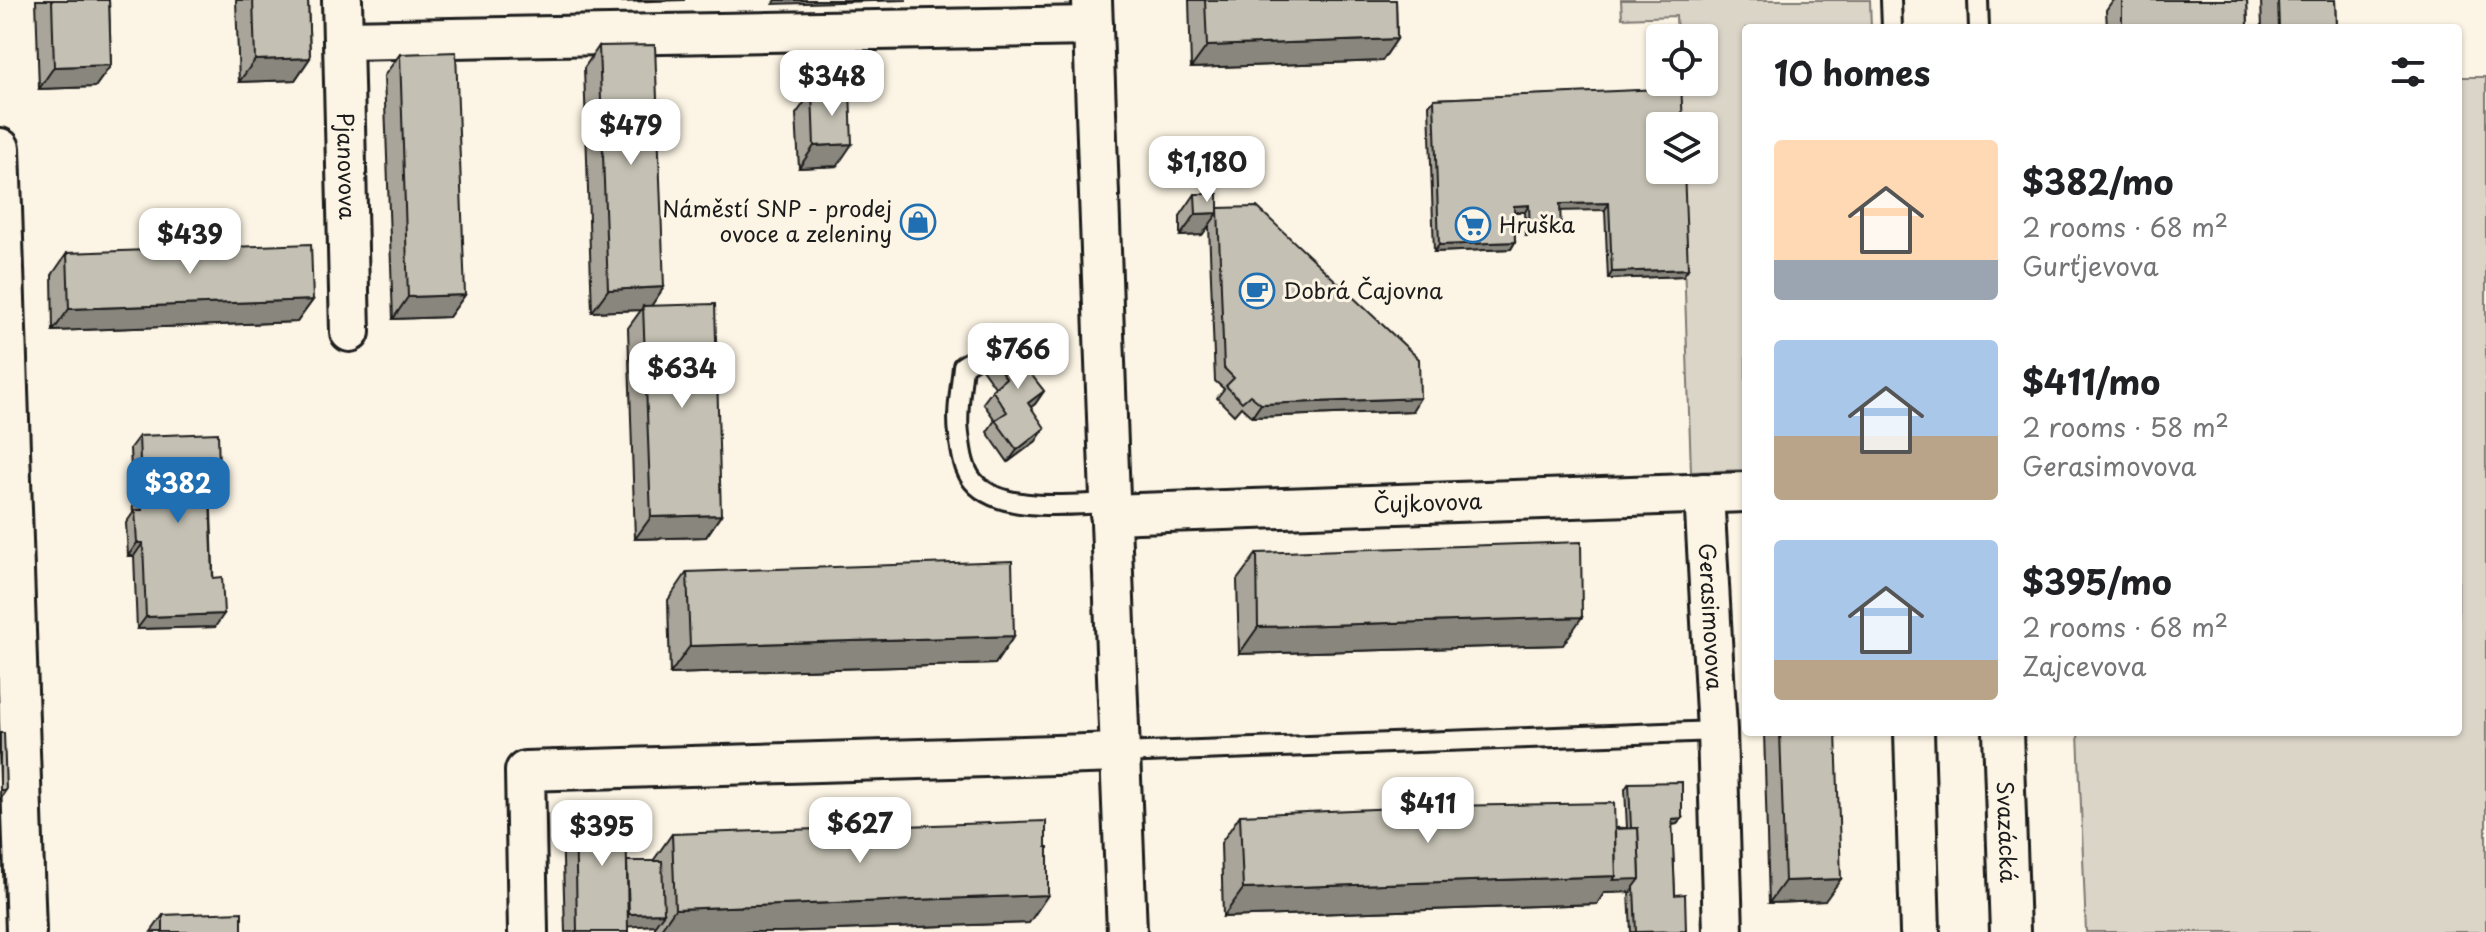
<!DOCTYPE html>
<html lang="en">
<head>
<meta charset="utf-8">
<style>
	body { margin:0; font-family:"Playpen Sans",sans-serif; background:#f6f6f6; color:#202124; height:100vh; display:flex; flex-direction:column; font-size:30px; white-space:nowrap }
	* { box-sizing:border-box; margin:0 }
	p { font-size:26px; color:#757577 }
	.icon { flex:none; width:44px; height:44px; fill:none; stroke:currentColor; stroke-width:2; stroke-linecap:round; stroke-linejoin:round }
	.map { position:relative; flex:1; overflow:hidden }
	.panel { position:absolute; left:1742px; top:24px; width:720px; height:712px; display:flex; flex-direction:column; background:#fff; border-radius:8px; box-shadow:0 2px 6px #0004 }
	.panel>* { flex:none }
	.fabs { position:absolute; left:1646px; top:24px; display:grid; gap:16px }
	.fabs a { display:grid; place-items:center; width:72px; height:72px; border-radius:8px; background:#fff; box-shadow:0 2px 6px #0004; font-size:40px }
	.price { position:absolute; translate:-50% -68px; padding:0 18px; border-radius:16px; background:#fff; color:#222; font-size:26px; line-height:52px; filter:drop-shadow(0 2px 4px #0008) }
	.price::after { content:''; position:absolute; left:50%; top:48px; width:24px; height:18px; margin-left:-12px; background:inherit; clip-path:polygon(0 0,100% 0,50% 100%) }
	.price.on { background:#1f6fb2; color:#fff }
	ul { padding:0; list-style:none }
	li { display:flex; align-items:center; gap:24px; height:200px; padding:0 32px }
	li span { display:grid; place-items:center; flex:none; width:224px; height:160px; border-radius:8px; color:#555 }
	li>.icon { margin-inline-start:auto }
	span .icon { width:96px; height:96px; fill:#fffc; stroke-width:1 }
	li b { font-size:34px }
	h2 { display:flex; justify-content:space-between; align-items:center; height:96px; padding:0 32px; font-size:34px }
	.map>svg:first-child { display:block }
</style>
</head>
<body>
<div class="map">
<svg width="2486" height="932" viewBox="0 0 2486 932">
	<rect width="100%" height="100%" fill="#fcf5e5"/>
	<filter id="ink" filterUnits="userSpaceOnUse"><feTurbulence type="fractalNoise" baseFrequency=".0125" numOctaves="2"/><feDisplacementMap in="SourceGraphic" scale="16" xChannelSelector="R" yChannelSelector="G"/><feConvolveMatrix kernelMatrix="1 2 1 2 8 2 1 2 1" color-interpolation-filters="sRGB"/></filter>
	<g filter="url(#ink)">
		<g fill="#dbd5c8" stroke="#7c7872" stroke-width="2">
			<polygon points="1621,0 1870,0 1871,28 1746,28 1746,470 1691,472 1681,170 1704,170 1704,126 1679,126 1678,82 1704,82 1704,38 1677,38 1676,16 1622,18"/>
			<polygon points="2458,77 2486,77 2486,932 2086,932 2078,732 2458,732"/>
		</g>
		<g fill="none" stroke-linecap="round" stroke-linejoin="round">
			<g stroke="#1c1c1c" stroke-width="24">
				<g id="lane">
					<polyline points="1891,0 1892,28"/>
					<polyline points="1978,0 1979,28"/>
					<path d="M 995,346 L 963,366 C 961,388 956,413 959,434 C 961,450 963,469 973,481 C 1000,514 1072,504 1110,503"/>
					<polyline points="1119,753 1717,731"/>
				</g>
			</g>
			<g stroke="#1c1c1c" stroke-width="44">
				<g id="street">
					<path id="s1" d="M 342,0 L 350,332"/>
					<path d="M 1092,0 C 1104,311 1113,621 1127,932"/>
					<polyline points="344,40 1093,26"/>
					<polyline points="0,148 26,932"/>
					<path id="s2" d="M 1704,493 L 1717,731 L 1723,932"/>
					<path id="s3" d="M 1110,514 L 1746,492"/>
					<polyline points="1914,732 1920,932"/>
					<path id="s4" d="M 2003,732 L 2010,932"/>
					<polyline points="528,932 525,771 1119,753"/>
				</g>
			</g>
			<use href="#lane" stroke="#fcf5e5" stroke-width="18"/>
			<use href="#street" stroke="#fcf5e5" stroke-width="38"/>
		</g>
		<g fill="#a9a59a" stroke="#1c1c1c" stroke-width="2">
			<polygon points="36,0 109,0 111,65 95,87 39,89"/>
			<polygon points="236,0 308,0 310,58 295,80 239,82"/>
			<polygon points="1189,0 1396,0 1397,39 1382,61 1191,68"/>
			<polygon points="2113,0 2247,0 2248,28 2107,28 2106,10"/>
			<polygon points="2261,0 2335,0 2336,28 2262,28"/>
			<polygon points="599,46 664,287 651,306 721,515 706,537 635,539 628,328 641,310 592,312 584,68"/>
			<polygon points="400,54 465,295 449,317 393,319 384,76"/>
			<polygon points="1659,61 1688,269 1683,276 1608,279 1605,210 1560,210 1556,235 1526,236 1525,212 1514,212 1515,242 1511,249 1434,252 1429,105 1434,99 1655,90 1654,67"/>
			<polygon points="812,92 837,166 799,168 796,114"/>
			<polygon points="1195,194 1218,208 1412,411 1252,417 1241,407 1234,415 1217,398 1224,389 1215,381 1209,226 1202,235 1180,236 1180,216"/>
			<polygon points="67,253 313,300 297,322 53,331 52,275"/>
			<polygon points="990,356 1040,358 1029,372 1044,391 1035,404 1031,407 1036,441 1008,462 987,432 995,420 983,403 995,387 982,369"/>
			<polygon points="139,436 210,483 215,627 137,629 134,556 128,556 126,523 133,513 130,448"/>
			<polygon points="1257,553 1563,645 1239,654 1237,580"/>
			<polygon points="687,572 1014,636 995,664 670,674 668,600"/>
			<polygon points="1764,732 1836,732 1825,901 1769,903"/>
			<polygon points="1629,783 1682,818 1677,824 1672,825 1675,895 1686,932 1631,932 1629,892 1604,893 1597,904 1223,917 1221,843 1240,815 1627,828 1625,789"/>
			<polygon points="575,806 627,862 653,861 672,834 1029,923 781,932 655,932 655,925 628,926 628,932 565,932 562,823"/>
			<polygon points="163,915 242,932 151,932"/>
		</g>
		<g fill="#89867d" stroke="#1c1c1c" stroke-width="2">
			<polygon points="625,0 685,0 623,2"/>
			<polygon points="776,0 907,0 773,4"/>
			<polygon points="1397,39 1382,61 1191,68 1207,46"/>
			<polygon points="310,58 295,80 239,82 255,60"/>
			<polygon points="111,65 95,87 39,89 54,67"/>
			<polygon points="852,144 837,166 799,168 814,146"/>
			<polygon points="1609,203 1605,210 1555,211 1560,204"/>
			<polygon points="1529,205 1525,212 1509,212 1514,206"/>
			<polygon points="1218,213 1202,235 1180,236 1196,214"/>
			<polygon points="1561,228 1556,235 1526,236 1530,230"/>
			<polygon points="1515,242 1511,249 1434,252 1439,245"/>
			<polygon points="1688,269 1683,276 1608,279 1612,272"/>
			<polygon points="664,287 649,309 643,306 641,310 592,312 608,290"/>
			<polygon points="465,295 449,317 393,319 408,297"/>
			<polygon points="313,300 297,322 53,331 69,309"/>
			<polygon points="1040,358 1031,371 1018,381 1027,369"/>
			<polygon points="1044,391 1035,404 1020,415 1028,403"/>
			<polygon points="1420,398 1412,411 1252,417 1261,404"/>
			<polygon points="1045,428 1036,441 1008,462 1017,450"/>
			<polygon points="209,470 219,470 210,483"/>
			<polygon points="721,515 706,537 635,539 651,517"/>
			<polygon points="137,543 143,543 134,556 128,556"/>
			<polygon points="224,614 215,627 137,629 146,617"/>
			<polygon points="1582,617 1563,645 1239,654 1258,627"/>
			<polygon points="1014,636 995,664 670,674 690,646"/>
			<polygon points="0,790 6,790 0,799"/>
			<polygon points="1682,818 1677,824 1667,825 1672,819"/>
			<polygon points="1616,876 1640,879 1631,892 1604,893 1597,904 1223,917 1243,889"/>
			<polygon points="1841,879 1825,901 1769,903 1785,881"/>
			<polygon points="1048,895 1029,923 781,932 659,932 675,909"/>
			<polygon points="664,913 655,925 621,927 629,914"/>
		</g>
		<g fill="#c4c0b3" stroke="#1c1c1c" stroke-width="2">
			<polygon points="52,0 109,0 111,65 54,67"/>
			<polygon points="253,0 308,0 310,58 255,60"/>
			<polygon points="1205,0 1396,0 1397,39 1207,46"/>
			<polygon points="2122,0 2247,0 2248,28 2122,28"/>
			<polygon points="2278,0 2335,0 2336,28 2279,28"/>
			<polygon points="655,45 664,287 608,290 599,46"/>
			<polygon points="456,52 465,295 408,297 400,54"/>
			<polygon points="1659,61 1660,61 1660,82 1681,82 1683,126 1660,126 1660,170 1684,170 1688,269 1612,272 1609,203 1560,204 1561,228 1530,230 1529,205 1514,206 1515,242 1439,245 1434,99 1660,89"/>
			<polygon points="850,90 852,144 814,146 812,92"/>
			<polygon points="1195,194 1218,194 1218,213 1196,214"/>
			<polygon points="1257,207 1419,359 1420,398 1261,404 1250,395 1242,402 1226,386 1234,378 1224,368 1218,208"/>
			<polygon points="311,244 313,300 69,309 67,253"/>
			<polygon points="715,304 721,515 651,517 643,306"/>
			<polygon points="1021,333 1040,358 1027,369 1044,391 1028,403 1045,428 1017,450 995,420 1007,412 992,390 1006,378 990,356"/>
			<polygon points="218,433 219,470 209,470 213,578 222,577 224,614 146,617 143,543 137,543 135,510 142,510 139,436"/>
			<polygon points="1581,542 1582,617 1258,627 1257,553"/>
			<polygon points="1012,561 1014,636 690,646 687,572"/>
			<polygon points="1780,732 1836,732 1841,879 1785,881"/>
			<polygon points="0,733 4,733 6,790 0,790"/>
			<polygon points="1682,782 1682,818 1672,819 1675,895 1685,894 1686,931 1636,932 1634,887 1640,879 1638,828 1631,828 1629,783"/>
			<polygon points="1614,803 1616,876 1243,889 1240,815 1442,806"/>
			<polygon points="626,804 628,932 577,932 575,806"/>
			<polygon points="1046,821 1046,847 1048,847 1048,895 675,909 672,834"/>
			<polygon points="1638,828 1640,879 1613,880 1616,876 1615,829"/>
			<polygon points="627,861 662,861 664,913 629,914"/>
			<polygon points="242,912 242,932 163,932 163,915"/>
		</g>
	</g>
	<defs>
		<g id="shop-ring" transform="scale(1.8)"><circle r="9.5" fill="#fcf5e5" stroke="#1f6fb2" stroke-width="1.5"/><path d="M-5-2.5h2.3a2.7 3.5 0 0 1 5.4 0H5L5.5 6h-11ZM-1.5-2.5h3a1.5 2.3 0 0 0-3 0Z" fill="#1f6fb2"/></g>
		<g id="supermarket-ring" transform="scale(1.8)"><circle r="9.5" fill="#fcf5e5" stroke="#1f6fb2" stroke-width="1.5"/><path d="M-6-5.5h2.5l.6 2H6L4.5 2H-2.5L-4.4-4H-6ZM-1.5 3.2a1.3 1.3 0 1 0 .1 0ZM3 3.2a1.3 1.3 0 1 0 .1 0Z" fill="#1f6fb2"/></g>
		<g id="cafe-ring" transform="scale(1.8)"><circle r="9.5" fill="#fcf5e5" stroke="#1f6fb2" stroke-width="1.5"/><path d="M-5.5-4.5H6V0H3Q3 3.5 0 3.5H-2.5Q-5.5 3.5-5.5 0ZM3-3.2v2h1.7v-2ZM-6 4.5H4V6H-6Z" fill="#1f6fb2"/></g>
	</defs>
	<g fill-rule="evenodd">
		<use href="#shop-ring" x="918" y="222"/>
		<use href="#supermarket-ring" x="1473" y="225"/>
		<use href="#cafe-ring" x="1257" y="291"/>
	</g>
	<g text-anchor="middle" stroke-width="6" stroke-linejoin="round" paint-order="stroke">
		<g font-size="22" fill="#1c1c1c" stroke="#fcf5e5">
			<text dy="8" stroke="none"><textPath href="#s1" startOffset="166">Pjanovova</textPath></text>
			<text dy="8" stroke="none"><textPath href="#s3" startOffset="318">Čujkovova</textPath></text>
			<text dy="8" stroke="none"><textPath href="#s2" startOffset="124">Gerasimovova</textPath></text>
			<text dy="8" stroke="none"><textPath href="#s4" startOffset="100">Svazácká</textPath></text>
		</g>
		<g font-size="22" fill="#1c1c1c" stroke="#fcf5e5" text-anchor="start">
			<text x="892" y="217" text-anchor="end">Náměstí SNP - prodej<tspan x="892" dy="25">ovoce a zeleniny</tspan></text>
			<text x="1499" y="233">Hruška</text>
			<text x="1283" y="299">Dobrá Čajovna</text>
		</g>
	</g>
</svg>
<div class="fabs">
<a><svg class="icon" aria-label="locate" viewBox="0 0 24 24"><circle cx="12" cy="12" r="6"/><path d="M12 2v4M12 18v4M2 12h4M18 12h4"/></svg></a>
<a><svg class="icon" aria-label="layers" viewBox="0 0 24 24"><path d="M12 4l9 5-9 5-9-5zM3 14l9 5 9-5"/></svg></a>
</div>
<b class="price" style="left:832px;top:118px">$348</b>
<b class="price" style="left:631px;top:167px">$479</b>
<b class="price" style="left:1207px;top:204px">$1,180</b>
<b class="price" style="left:190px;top:276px">$439</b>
<b class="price" style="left:1018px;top:391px">$766</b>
<b class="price" style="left:682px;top:410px">$634</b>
<b class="price on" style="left:178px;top:525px">$382</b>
<b class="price" style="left:1428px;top:845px">$411</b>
<b class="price" style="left:860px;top:865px">$627</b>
<b class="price" style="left:602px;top:868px">$395</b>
<section class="panel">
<h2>10 homes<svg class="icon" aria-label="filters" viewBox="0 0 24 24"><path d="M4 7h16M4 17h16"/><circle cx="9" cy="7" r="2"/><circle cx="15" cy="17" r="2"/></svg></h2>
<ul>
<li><span style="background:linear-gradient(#ffd9b3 75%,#9aa5b1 0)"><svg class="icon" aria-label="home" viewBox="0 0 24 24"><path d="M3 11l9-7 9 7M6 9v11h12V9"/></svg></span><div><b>$382/mo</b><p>2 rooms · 68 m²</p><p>Gurťjevova</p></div></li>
<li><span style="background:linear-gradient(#a9c7e8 60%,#b9a48a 0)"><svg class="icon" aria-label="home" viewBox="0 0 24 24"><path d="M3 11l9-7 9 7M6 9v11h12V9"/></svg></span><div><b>$411/mo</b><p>2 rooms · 58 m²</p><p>Gerasimovova</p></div></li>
<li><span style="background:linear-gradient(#a9c7e8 75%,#b9a48a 0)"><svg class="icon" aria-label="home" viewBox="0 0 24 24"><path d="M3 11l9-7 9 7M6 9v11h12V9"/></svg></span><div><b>$395/mo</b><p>2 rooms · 68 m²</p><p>Zajcevova</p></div></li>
</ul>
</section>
</div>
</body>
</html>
